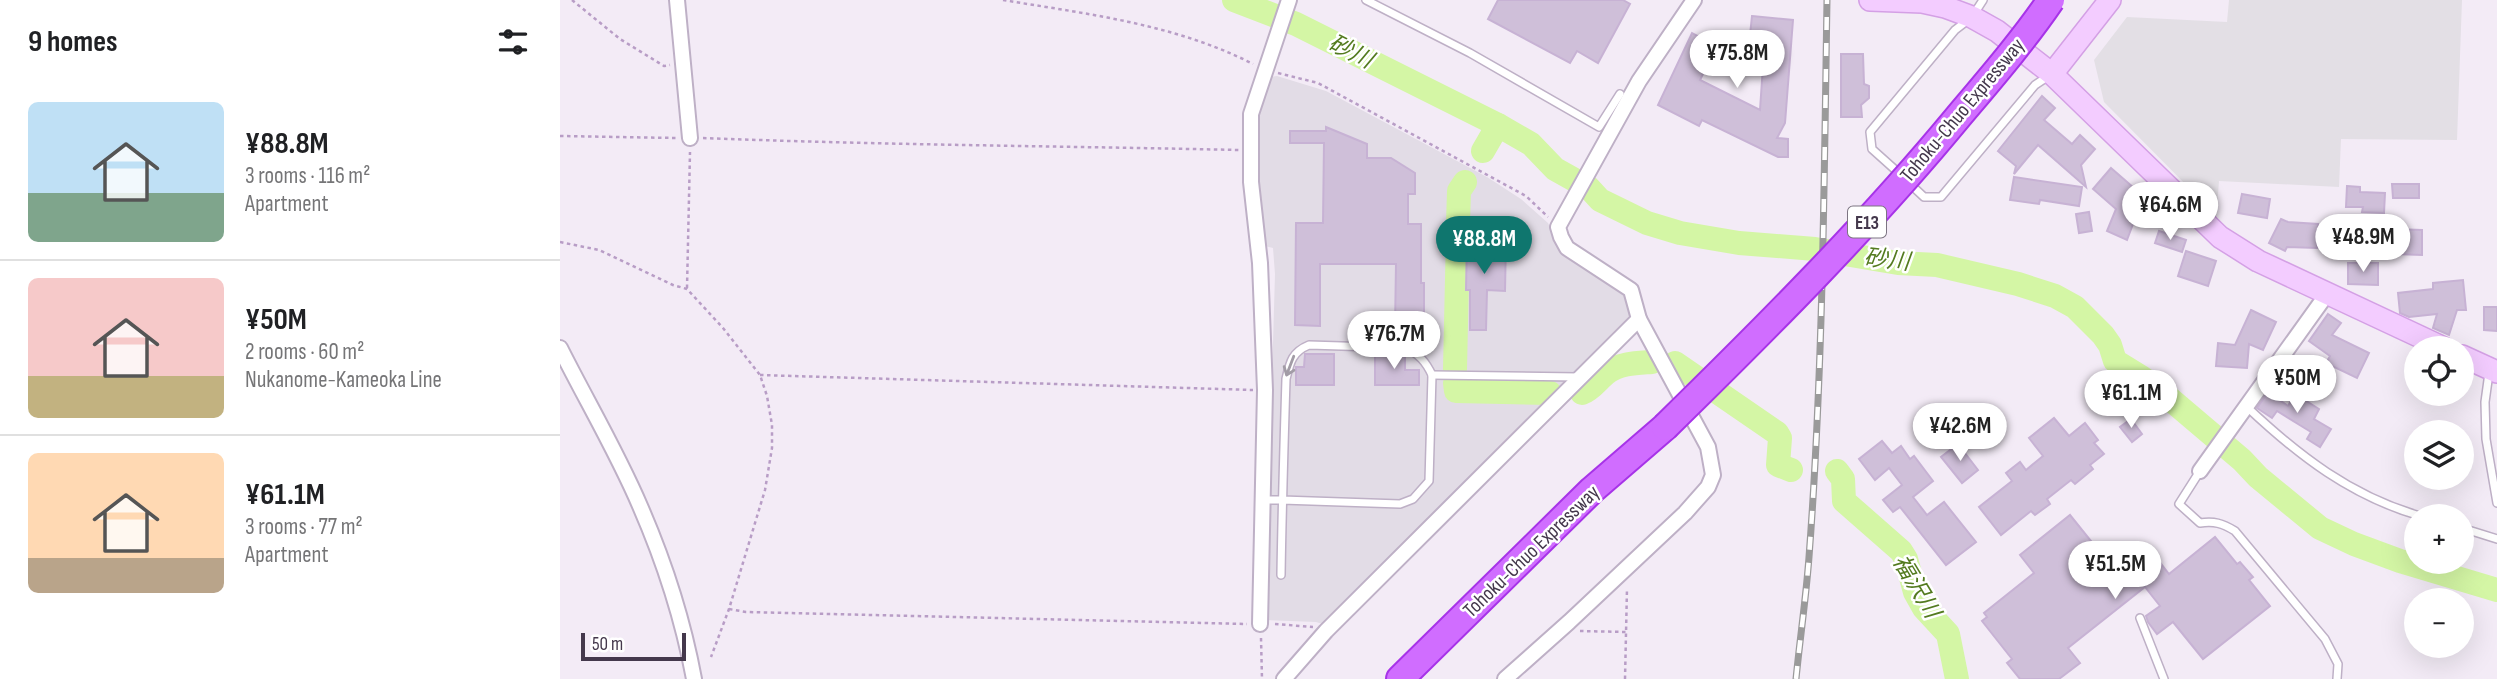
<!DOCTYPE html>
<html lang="en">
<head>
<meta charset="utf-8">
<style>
	body { margin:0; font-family:"Sofia Sans Condensed","Noto Sans JP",sans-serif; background:#f2f2f2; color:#202124; height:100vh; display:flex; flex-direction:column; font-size:26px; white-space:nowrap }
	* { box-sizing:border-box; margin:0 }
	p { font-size:23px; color:#757577 }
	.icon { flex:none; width:38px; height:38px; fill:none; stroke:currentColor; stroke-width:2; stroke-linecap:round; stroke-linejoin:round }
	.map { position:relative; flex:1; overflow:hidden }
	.details { display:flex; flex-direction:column; background:#fff; width:560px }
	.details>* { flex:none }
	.tools { position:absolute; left:1844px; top:336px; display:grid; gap:14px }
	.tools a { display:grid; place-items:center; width:70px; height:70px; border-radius:50%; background:#fff; box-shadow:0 7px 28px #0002; font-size:35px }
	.scale { position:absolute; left:21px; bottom:18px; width:105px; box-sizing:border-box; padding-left:7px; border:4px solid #44384c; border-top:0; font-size:19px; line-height:24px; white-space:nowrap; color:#44384c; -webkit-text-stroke:5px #fff; paint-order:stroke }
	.price { position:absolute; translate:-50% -60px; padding:0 16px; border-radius:24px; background:#fff; color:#222; font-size:23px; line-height:46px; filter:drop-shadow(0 2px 4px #0008) }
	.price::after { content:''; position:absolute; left:50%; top:42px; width:21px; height:16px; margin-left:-10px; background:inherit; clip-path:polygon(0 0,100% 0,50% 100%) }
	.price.selected { background:#0f766e; color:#fff }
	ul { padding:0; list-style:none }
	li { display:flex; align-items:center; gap:21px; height:175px; padding:0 28px }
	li+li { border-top:2px solid #e0e0e0 }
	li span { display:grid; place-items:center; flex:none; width:196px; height:140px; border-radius:10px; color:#555 }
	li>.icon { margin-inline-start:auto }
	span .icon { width:84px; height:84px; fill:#fffc; stroke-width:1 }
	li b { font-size:30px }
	h2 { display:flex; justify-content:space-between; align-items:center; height:84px; padding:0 28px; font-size:30px }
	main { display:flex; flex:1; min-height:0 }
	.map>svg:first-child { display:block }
</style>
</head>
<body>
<main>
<section class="details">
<h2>9 homes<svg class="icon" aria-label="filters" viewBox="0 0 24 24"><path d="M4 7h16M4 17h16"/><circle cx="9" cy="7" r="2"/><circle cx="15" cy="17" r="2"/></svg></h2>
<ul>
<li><span style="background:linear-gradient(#bfe0f5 65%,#7fa58c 0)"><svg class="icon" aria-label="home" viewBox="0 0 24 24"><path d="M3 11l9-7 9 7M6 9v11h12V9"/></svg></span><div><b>¥88.8M</b><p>3 rooms · 116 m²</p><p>Apartment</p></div></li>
<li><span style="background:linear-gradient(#f6c9c9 70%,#c2b280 0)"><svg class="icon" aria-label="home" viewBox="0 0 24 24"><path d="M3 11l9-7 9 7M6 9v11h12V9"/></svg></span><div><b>¥50M</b><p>2 rooms · 60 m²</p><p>Nukanome-Kameoka Line</p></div></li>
<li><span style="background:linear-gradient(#ffd9b3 75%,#b9a48a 0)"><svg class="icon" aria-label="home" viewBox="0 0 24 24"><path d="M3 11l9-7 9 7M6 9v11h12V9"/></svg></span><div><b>¥61.1M</b><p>3 rooms · 77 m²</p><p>Apartment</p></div></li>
</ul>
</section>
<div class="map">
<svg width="1937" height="679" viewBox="0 0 1937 679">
	<rect width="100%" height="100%" fill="#f3ebf6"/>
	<polygon fill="#e2dce6" points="717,76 766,91 927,177 961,199 988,223 996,240 1066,293 1071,317 824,563 766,625 756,622 705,620 715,274 713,248 705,246 697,148 698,123 704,95 710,77"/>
	<polygon fill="#e3dfe5" points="1669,0 1902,0 1897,140 1781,139 1779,187 1659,181 1656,221 1650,209 1544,102 1534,60 1567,17 1667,22"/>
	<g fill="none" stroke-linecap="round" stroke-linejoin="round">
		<g stroke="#d4f6a5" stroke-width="24">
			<polyline points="674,0 736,24 938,125 971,144 995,169 1029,188 1040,200 1087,223 1120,233 1179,243 1255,249 1338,263 1377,265 1458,284 1495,296 1515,307 1543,335 1550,345 1555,361 1581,377 1603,393 1682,460 1698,477 1760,528 1794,544 1840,561 1937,590"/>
			<polyline points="923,151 938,125"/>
			<polyline points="898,223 899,191 905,182"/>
			<polyline points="1115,363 1217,433 1220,438 1218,465 1231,470"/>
			<polyline points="895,369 898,234"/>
			<polyline points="895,383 896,391 990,393"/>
			<path d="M 1022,393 C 1033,389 1039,378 1048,372 C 1060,363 1078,363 1092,362"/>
			<polyline points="1277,471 1283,479 1284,501 1341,551 1346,559 1355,592 1364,608 1388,634 1397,679"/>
		</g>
	</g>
	<g fill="#cfbfd9" stroke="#c7b2d4" stroke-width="2">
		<polygon points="938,0 1063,0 1070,4 1038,63 1017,51 1010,63 928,19"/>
		<polygon points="1192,16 1233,20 1225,123 1217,138 1228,139 1228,157 1218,157 1142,120 1139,126 1098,105 1132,33 1157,46 1140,80 1200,110 1205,36 1190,35"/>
		<polygon points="1281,54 1303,54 1304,84 1309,86 1309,98 1301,105 1302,117 1281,117"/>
		<polygon points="1482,96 1495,108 1484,120 1512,144 1520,135 1535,149 1521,165 1526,187 1478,145 1454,174 1456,166 1438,151"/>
		<polygon points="766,127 807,144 807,158 831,158 855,173 855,194 848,194 848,224 861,224 861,283 864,283 864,316 860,316 860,328 835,327 836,264 760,264 760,326 735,325 736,223 763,223 764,143 730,143 730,131 766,131"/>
		<polygon points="1551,168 1597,208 1588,217 1579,208 1567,240 1547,231 1556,209 1533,189"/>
		<polygon points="1454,177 1522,187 1519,206 1480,200 1479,204 1450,200"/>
		<polygon points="1832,184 1859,184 1859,198 1833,198"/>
		<polygon points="1787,186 1800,187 1800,192 1825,193 1824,213 1802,212 1803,207 1786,207"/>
		<polygon points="1682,194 1710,199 1707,218 1678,213"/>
		<polygon points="1529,212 1532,231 1519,233 1516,214"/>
		<polygon points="1721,219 1728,222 1758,224 1757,248 1727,247 1725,251 1709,243"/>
		<polygon points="1832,229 1862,230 1862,255 1834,254"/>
		<polygon points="1599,231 1626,240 1622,252 1595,243"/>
		<polygon points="907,238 946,239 945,291 927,290 926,330 910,330 910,290 906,290"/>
		<polygon points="1626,251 1656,261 1648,286 1618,276"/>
		<polygon points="1788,263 1818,263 1818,285 1788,284"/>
		<polygon points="1903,280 1906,310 1897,310 1889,335 1873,328 1877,314 1849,317 1840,313 1838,293 1873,289 1873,283"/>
		<polygon points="1924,307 1937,307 1937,331 1924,330"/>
		<polygon points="1691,310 1716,322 1703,350 1689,344 1687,368 1656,366 1658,343 1675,345"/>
		<polygon points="1768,314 1781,323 1772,335 1809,353 1797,378 1766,363 1770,356 1749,341"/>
		<polygon points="745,354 774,354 774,385 736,385 736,367 744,367"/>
		<polygon points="815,355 845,355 845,370 859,370 859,385 815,385"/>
		<polygon points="1708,392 1728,406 1735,394 1759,409 1754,419 1771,429 1760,447 1747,439 1751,432 1717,411 1712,418 1697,408"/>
		<polygon points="1494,418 1509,436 1525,423 1538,440 1534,443 1544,454 1530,465 1533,469 1515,484 1511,480 1487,499 1490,504 1475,515 1471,511 1441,535 1419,507 1452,481 1446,473 1460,462 1466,470 1483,456 1469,438"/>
		<polygon points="1571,419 1582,434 1572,442 1560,427"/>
		<polygon points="1322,441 1332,453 1341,446 1350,459 1354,456 1373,481 1353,497 1367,515 1384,502 1416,542 1386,565 1340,507 1333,512 1323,500 1342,485 1329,468 1315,480 1299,459"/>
		<polygon points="1398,444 1418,470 1402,483 1381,457"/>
		<polygon points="1510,515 1563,581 1595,556 1609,574 1655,537 1677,564 1680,562 1693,577 1689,580 1710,606 1643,659 1613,622 1597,634 1588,622 1586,616 1600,606 1585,587 1508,648 1520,663 1499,679 1460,679 1447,663 1452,659 1422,621 1427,617 1424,613 1474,573 1460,555"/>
	</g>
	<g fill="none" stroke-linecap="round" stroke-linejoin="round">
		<g stroke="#beb0c6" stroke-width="10">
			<g id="lane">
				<polyline points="806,0 910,53 1039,127 1060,94"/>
				<polyline points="1341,175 1312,149 1310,132 1395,30 1412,17 1423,0"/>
				<polyline points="1349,183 1364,197 1381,197 1475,85 1490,75"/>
				<polyline points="1929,373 1925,402 1926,439 1937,503"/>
				<polyline points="872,375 1018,377"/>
				<path d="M 1687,407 C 1739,456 1791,496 1860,516"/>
				<path d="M 1640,471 L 1619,504 L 1640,523 C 1654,521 1662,523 1675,531 L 1765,639 L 1778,664 L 1777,679"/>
				<path d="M 702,500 L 722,500 L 840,504 L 853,499 L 869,481 L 872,375 C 866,362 859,354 846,348 L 749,345 C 732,352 730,362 726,379 C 724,444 722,510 721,575"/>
				<polyline points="1902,528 1937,539"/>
				<polyline points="1580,618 1604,679"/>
			</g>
		</g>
		<g stroke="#beb0c6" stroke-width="18">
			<g id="street">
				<polyline points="117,0 130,138"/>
				<path d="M 0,348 C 26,400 57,452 80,506 C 104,561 123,620 134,679"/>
				<polyline points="1640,471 1767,294"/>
				<polyline points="700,624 705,390 700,263 691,182 691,114 729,0"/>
				<polyline points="724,679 766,631 1079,319"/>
				<polyline points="945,679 1009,622 1125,513 1148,487 1153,475 1148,447 1079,319 1071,290 1007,248 1001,237 998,227 1079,81 1134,0"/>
			</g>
		</g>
		<g stroke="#d4a0e5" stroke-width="24">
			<g id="secondary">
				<polyline points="1310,0 1362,2 1385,7 1412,17 1437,31 1492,74 1660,237 1698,261 1884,348"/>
				<polyline points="1492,74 1550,0"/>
				<polyline points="1902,356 1937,372"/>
			</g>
		</g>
		<g stroke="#a733e8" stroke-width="30">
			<polyline id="highway" points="840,679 1032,490 1105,427"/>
		</g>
		<g stroke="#b89dc6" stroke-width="2.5" stroke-dasharray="3.5 3.5" stroke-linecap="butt">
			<polyline points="12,0 60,39 104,66 110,65"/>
			<path d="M 443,0 C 527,14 615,24 693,64"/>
			<polyline points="718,73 758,83 966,196 988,217"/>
			<polyline points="0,136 116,138"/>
			<path d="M 143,138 C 322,145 500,146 679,150"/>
			<polyline points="0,242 39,250 113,285 127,289 163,328 200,375 207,396 212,425 212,448 205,490 169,609 151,657"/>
			<polyline points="127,288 130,152"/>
			<polyline points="200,375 693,390"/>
			<polyline points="169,609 186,612 687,624"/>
			<polyline points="715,624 753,627"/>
			<polyline points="1020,631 1066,632"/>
			<polyline points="701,638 702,679"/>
			<polyline points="1065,679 1067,588"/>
		</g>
		<use href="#lane" stroke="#fff" stroke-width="7"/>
		<use href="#street" stroke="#fff" stroke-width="14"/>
		<use href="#secondary" stroke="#f3ccff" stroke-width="21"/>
		<use href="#highway" stroke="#d06dff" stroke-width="26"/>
		<g stroke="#9a9a9a" stroke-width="7">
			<path id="rail" d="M 1236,679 C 1240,638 1246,598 1249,557 C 1263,372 1264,186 1267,0"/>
		</g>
		<use href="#rail" stroke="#fff" stroke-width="4.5" stroke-dasharray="13" stroke-linecap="butt"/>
		<g stroke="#a733e8" stroke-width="30" stroke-linecap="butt">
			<path id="highway-bridge" d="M 1105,427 C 1207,327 1307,227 1398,117 C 1430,79 1463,41 1491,0"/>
		</g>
		<use href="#highway-bridge" stroke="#d06dff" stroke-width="26"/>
	</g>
	<defs><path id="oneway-shaft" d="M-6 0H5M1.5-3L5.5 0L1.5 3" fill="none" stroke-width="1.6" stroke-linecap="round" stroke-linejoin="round" transform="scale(1.75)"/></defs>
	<use stroke="#a29ca6" href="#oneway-shaft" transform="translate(730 366) rotate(111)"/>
	<g text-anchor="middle" stroke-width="5" stroke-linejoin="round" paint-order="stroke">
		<rect fill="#fff" stroke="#7c7482" stroke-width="2" x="1288" y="206.5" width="38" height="31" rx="5"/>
		<g font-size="19" font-weight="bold" fill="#44384c">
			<text x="1307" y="229">E13</text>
		</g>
		<g font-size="21" fill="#44384c" stroke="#fff">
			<text transform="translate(1402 110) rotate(-50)" y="7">Tohoku-Chuo Expressway</text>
			<text transform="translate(971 551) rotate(-44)" y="7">Tohoku-Chuo Expressway</text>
		</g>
		<g font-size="23" font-style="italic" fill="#537b1f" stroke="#fff">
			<text transform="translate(791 51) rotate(26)" y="8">砂川</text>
			<text transform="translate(1327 259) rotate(6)" y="8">砂川</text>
			<text transform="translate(1357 586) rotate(59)" y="8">福沢川</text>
		</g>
	</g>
</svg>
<div class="tools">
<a><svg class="icon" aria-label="locate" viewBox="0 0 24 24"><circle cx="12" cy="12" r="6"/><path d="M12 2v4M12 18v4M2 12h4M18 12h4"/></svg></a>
<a><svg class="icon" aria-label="layers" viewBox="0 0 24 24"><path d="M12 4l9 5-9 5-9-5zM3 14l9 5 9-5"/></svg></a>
<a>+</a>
<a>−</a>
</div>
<div class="scale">50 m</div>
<b class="price" style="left:1177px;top:90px">¥75.8M</b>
<b class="price" style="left:1610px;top:242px">¥64.6M</b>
<b class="price" style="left:1803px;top:274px">¥48.9M</b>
<b class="price selected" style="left:924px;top:276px">¥88.8M</b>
<b class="price" style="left:834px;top:371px">¥76.7M</b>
<b class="price" style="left:1737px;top:415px">¥50M</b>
<b class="price" style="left:1571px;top:430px">¥61.1M</b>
<b class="price" style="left:1400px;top:463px">¥42.6M</b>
<b class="price" style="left:1555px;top:601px">¥51.5M</b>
</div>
</main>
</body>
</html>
